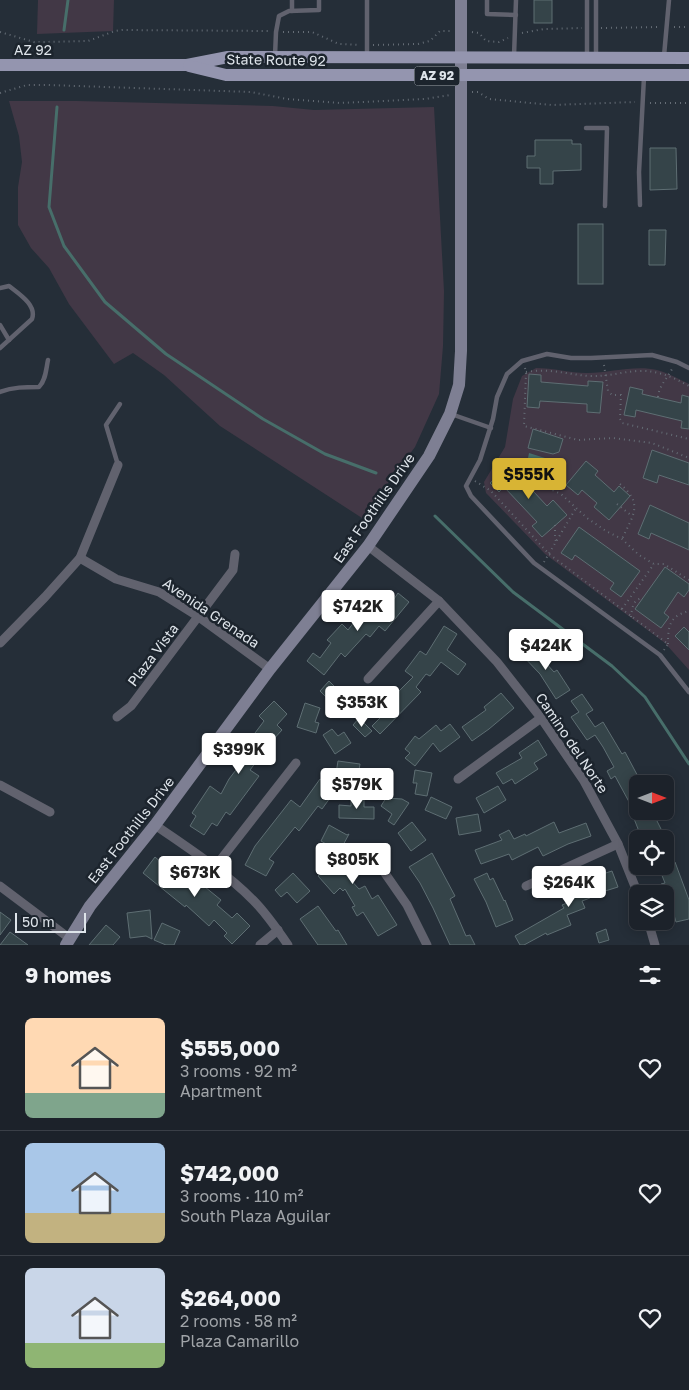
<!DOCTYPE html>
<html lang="en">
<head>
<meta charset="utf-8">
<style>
	body { margin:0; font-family:"Golos Text",sans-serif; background:#292f36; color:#f1f3f6; height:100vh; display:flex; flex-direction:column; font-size:19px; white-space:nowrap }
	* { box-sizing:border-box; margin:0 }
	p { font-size:16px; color:#a0a4a8 }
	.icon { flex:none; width:28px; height:28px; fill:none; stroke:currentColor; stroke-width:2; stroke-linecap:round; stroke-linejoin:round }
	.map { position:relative; height:945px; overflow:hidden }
	.details { display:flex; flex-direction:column; background:#1c222a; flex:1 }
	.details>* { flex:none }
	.needle { width:32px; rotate:90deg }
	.tools { position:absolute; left:629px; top:775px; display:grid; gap:10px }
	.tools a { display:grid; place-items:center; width:45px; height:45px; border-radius:8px; background:#1c222a; box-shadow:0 2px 12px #0003,0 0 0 1px #3a3f47; font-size:25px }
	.scale { position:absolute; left:15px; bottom:12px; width:71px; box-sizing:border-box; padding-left:5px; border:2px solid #dee4ea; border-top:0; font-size:14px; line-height:18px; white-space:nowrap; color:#dee4ea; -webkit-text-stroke:4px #1c242d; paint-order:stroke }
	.price { position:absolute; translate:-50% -42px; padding:0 11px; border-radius:5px; background:#fff; color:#222; font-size:16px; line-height:32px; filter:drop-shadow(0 1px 2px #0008) }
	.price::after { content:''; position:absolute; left:50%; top:30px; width:15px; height:11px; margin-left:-8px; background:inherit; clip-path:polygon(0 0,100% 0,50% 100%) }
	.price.active { background:#d8b434; color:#111 }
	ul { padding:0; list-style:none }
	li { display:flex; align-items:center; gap:15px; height:125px; padding:0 25px }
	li+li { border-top:1px solid #3a3f47 }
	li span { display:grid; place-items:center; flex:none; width:140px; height:100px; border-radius:8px; color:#555 }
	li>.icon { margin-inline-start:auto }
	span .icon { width:60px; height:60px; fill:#fffc; stroke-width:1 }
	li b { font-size:21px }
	h2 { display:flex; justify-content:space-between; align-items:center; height:60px; padding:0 25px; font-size:21px }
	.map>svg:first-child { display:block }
</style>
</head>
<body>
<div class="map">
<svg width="689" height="945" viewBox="0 0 689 945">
	<rect width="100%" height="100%" fill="#252e38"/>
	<g fill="#423846">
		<polygon points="38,0 114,0 113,31 37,34"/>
		<polygon points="9,101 77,101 273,106 314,110 434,107 444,291 443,346 439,394 415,447 362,518 220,426 164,375 133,353 114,364 69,304 49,268 31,248 18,225 18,187 22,162 19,136"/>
		<path d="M 536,368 C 553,368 570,373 587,373 C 610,373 634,365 657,370 C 668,373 679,379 689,384 L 689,670 L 665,643 L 545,554 L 486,493 L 484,482 L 505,447 L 513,399 L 522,376 Z"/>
	</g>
	<polygon fill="#476e6a" points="529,453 545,458 548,464 546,468 527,463"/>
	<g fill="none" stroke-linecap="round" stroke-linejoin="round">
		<g stroke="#476e6a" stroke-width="3">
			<polyline points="64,30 68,0"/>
			<polyline points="57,107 49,207 64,246 105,302 166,354 263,419 325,454 376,473"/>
			<polyline points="435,516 513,592 612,666 645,697 689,764"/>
		</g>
	</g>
	<g fill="#354449" stroke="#5e6e73">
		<rect x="534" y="0" width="18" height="23"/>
		<polygon points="535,140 572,140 572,144 581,144 581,170 553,171 553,184 540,184 540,168 527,168 527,156 535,156"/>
		<polygon points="650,148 676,148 677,189 650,190"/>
		<rect x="578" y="224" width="25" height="60"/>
		<polygon points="649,230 666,230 665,265 649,265"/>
		<polygon points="529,374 541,375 541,382 588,386 588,381 603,382 600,413 587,412 587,404 540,401 539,408 527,407"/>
		<polygon points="630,387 643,390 642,394 681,403 682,395 689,397 689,429 681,428 682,421 636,410 635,417 624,415"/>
		<polygon points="533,429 563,439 559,452 553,454 528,448"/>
		<polygon points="652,450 689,463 689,485 659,475 657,483 643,478"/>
		<polygon points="586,461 598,471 595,475 614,492 619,486 630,496 609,520 594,507 597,503 582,490 578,495 566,485"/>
		<polygon points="513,462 523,473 519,476 547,506 553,500 567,515 542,537 532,526 537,522 504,487 499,492 490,483"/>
		<polygon points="650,505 689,523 689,550 651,533 649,539 638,534"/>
		<polygon points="579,527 640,571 621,597 610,589 614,583 575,555 572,560 561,553"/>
		<polygon points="665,567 689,584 689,590 684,597 678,592 664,613 669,617 661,628 635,609"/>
		<polygon points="398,593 409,602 385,631 379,626 370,637 366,634 345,657 341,653 324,675 307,661 313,653 320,658 331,643 327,640 342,624 348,630 367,605 377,613 390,596 394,599"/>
		<polygon points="444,626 457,634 447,650 466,664 458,675 441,662 430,676 426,674 416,687 421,692 380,734 372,726 397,701 393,697 413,677 405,671 420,651 426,655"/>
		<polygon points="684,627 689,632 689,650 675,636"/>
		<polygon points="533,643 548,658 544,661 554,672 557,670 570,690 556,699 540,674 521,654"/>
		<polygon points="329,681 346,698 336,707 320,691"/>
		<polygon points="501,693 514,708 489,729 472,741 462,727 486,710 484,707"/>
		<polygon points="582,694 593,710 586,714 595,727 603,722 622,754 625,752 642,784 638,784 638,811 652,811 666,839 642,839 631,811 634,811 615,776 611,779 607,771 614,767 603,747 595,735 587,740 571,717 579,712 571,701"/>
		<polygon points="274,701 287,714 277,725 282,730 271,742 250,770 259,776 230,815 226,812 217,826 212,823 204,835 190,826 196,816 192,813 210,786 221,794 229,779 249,753 243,749 264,721 259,716"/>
		<polygon points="305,703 320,708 315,722 319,723 316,733 297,727"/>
		<polygon points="359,718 372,731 365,737 353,725"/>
		<polygon points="450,724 460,737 440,752 433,743 415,766 405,758 410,753 405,749 415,736 419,739 436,725 441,731"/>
		<polygon points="332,729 338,736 344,732 351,743 335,754 323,735"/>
		<polygon points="538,740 547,755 534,763 538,769 515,784 512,779 503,784 496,773 522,758 519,753"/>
		<polygon points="338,761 360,764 357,783 335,780"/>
		<polygon points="415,770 432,773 427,796 415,794 417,783 413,783"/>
		<polygon points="320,779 330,786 324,794 330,798 322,809 318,806 299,831 295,827 269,859 274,862 266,876 245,865 255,846 291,800 300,807"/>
		<polygon points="498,786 506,800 484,813 476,798"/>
		<polygon points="351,797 364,797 364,807 374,807 374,819 339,818 339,805 351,806"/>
		<polygon points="431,797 452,807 446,819 425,810"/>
		<polygon points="386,798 402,799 409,803 394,825 388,821 392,814 381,806"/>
		<polygon points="478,814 481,831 459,835 456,818"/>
		<polygon points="412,822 426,840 411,851 398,833"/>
		<polygon points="554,822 559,833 586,823 591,836 568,844 543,856 538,847 512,860 509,854 481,864 475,850 502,840 499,835 509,830 514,839 525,834 526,836"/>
		<polygon points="329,825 347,835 349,834 334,862 359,889 365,886 372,899 378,895 397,925 378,936 363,912 357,916 352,907 355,906 345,889 343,891 340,888 334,894 318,876 326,868 319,860 333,848 321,841"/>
		<polygon points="432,853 455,896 450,899 466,936 470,935 475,945 450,945 433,908 420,883 409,867"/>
		<polygon points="155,857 162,863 167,857 177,866 173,872 189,884 194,878 221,900 217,905 232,918 237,913 250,926 232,944 224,936 227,933 214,920 209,926 186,905 185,907 143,873"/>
		<polygon points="675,862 689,900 689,919 676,922 667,890 664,891 661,884 665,883 659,868"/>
		<polygon points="612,871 618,887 589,896 590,898 582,901 585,908 567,915 571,925 547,935 546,933 524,945 520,945 515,936 564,908 562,905 567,903 563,894 591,882 590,878"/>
		<polygon points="293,873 310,891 297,903 287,892 281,897 275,890"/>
		<polygon points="487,873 490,880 493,878 504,901 505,900 513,920 496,927 486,902 474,879"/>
		<polygon points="318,906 336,931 338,930 347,945 318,945 300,919"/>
		<polygon points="150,910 152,939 146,936 130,938 127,913"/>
		<polygon points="0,912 11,920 0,935"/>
		<polygon points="162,923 180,931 174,945 166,945 154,940"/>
		<polygon points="106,925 120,937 113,945 89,945"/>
		<polygon points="606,929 609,940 599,943 596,933"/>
		<polygon points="10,932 28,945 0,945"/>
	</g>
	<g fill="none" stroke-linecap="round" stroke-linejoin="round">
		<g stroke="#646c75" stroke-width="2" stroke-dasharray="1 4" stroke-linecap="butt">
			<polyline points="674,27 689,27"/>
			<polyline points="601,28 659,27"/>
			<polyline points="0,32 34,42 44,42 88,41 115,31 122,30 268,31"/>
			<polyline points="283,32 312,32 339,44 360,45"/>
			<polyline points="472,32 479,33 486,41 499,42 508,38"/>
			<polyline points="522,33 544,29 582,28"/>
			<polyline points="373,45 418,44 430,41 440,31 450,31"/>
			<polyline points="472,92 478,92 489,99 552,105 635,102"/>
			<polyline points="0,93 27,85 48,85 251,92 287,99 340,103 425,99 450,95"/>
			<polyline points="650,103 689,103"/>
			<polyline points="604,365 608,391 612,395 621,395 620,419 622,423 689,439"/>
			<polyline points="525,368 526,372 524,426 578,440 613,438 652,443 689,458"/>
			<path d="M 526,372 C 547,368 567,374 588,376 C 607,377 620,372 638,371 C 657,370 673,377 689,386"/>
			<path d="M 658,397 C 659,385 668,378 673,367"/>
			<polyline points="475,481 491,491 549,554 668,644 664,650"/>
			<polyline points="539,484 561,494 587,518 606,531 622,539 639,555 654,564 664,564 689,580"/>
			<path d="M 620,484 C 644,504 633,515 622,539"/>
			<polyline points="617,504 632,516"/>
			<polyline points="555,525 555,535 556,543"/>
			<polyline points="544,562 576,508"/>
			<polyline points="622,609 654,564"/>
			<path d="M 631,617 C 632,608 633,599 643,598"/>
			<path d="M 668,644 C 668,625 670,616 689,611"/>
		</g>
		<g stroke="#61626e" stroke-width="4.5">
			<polyline points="367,0 367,56"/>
			<polyline points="487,0 487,14 516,15"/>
			<polyline points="292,11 292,0"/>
			<polyline points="275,56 276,32 279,16 289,11 319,10 319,0"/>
			<polyline points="514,56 516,0"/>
			<polyline points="587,56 587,0"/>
			<polyline points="596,56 596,0"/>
			<polyline points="664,56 669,0"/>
			<polyline points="586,128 607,128 605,206"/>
			<polyline points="640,205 639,172 644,77"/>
			<path d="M 0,288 L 9,286 C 19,294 37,305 32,319 L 0,348"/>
			<polyline points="0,325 9,340"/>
			<polyline points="689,368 677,362 652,355 591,358 571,358 547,354 522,361 507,374 497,397 493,419 480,460 466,486 471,496 534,563 660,655 689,692"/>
			<path d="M 0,392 C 13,387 25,387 39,387 C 46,380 46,369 48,360"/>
			<polyline points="451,414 491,428"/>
			<polyline points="118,465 106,425 120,404"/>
		</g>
		<g stroke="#61626e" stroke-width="9">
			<polyline points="368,546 439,601 497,662 541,718 584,781 618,844 638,894"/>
			<polyline points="80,558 116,579 159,592 199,617 270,669"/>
			<polyline points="0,643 45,597 80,558 118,465"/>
			<polyline points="368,679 439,601"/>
			<polyline points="117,717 131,706 233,570 235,554"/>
			<polyline points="458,779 541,718"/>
			<polyline points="0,785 50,812"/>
			<path d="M 155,825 C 188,848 224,871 253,900 C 266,913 277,929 288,945"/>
			<polyline points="373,856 407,905 427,945"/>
			<polyline points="215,867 296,763"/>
			<polyline points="0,886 69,938"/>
			<polyline points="526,886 618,844"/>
			<polyline points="648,921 655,945"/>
			<polyline points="260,945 278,930"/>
		</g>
		<polyline stroke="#7e7f93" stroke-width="12" points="66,945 90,906 155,825 270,669 368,546 429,456 450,414 459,385 461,351 461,0"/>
		<g stroke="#9495af" stroke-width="12">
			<polyline points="0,65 187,65 228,57 689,58"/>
			<polyline points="189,66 226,75 689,75"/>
		</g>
	</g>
	<g text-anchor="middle" stroke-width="5" stroke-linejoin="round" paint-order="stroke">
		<rect fill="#1c242d" stroke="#a4aab1" stroke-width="1" x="414.5" y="66.5" width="45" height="19" rx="4"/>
		<g font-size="12" font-weight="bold" fill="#dee4ea">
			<text x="437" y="80">AZ 92</text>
		</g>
		<g font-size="14" fill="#dee4ea" stroke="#1c242d">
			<text x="33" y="55">AZ 92</text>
			<text transform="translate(276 60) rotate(1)" y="5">State Route 92</text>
			<text transform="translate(374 508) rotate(-55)" y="5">East Foothills Drive</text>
			<text transform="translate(211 613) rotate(34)" y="5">Avenida Grenada</text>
			<text transform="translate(153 655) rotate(-53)" y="5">Plaza Vista</text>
			<text transform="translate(572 743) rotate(56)" y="5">Camino del Norte</text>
			<text transform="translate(131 830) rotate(-52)" y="5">East Foothills Drive</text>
		</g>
	</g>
</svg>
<div class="tools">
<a><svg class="needle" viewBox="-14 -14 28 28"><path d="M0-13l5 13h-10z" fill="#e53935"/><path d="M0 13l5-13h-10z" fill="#a0a4a8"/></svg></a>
<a><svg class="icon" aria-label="locate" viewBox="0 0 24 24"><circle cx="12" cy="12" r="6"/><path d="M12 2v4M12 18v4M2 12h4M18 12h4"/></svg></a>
<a><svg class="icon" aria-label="layers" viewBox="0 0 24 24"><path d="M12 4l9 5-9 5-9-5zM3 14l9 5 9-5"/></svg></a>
</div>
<div class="scale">50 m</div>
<b class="price active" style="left:529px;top:500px">$555K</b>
<b class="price" style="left:358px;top:632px">$742K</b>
<b class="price" style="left:546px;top:671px">$424K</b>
<b class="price" style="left:362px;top:728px">$353K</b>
<b class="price" style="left:239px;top:775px">$399K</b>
<b class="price" style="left:357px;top:810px">$579K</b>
<b class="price" style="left:353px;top:885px">$805K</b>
<b class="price" style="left:195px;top:898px">$673K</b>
<b class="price" style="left:569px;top:908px">$264K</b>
</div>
<section class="details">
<h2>9 homes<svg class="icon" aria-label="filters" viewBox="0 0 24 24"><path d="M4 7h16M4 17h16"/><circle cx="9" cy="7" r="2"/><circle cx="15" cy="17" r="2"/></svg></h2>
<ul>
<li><span style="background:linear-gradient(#ffd9b3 75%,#7fa58c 0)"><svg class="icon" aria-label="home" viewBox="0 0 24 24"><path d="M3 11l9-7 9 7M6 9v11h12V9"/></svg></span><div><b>$555,000</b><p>3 rooms · 92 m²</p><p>Apartment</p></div><svg class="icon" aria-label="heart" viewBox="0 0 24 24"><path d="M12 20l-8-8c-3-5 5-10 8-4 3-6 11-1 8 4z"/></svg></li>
<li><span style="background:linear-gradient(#a9c7e8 70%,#c2b280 0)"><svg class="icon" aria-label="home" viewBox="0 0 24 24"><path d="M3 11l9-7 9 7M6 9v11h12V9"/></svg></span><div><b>$742,000</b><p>3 rooms · 110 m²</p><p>South Plaza Aguilar</p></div><svg class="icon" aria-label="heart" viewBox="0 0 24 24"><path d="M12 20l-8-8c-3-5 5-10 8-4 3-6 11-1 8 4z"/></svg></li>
<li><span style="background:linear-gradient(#c9d6e8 75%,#8fb573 0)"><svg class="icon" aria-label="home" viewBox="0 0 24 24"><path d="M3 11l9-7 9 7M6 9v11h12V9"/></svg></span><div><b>$264,000</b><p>2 rooms · 58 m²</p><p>Plaza Camarillo</p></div><svg class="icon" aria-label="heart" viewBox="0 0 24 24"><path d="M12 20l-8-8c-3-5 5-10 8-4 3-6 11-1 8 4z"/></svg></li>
</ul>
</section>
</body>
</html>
